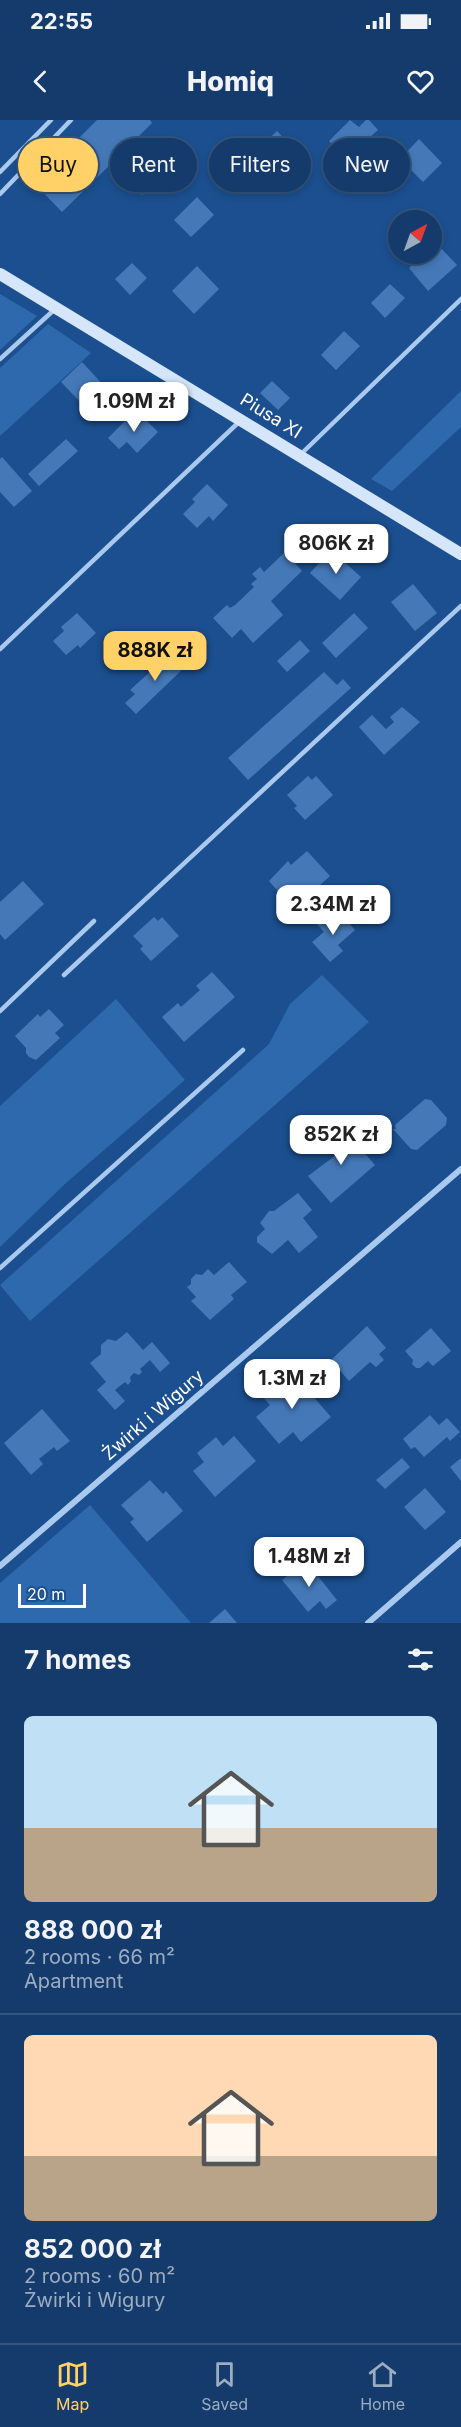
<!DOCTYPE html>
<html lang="en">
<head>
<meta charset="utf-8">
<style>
	body { margin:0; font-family:Inter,sans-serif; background:#1d4271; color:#f1f3f6; height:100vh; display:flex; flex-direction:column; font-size:22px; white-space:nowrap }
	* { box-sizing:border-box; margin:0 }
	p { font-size:20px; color:#9dadc1 }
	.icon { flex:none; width:33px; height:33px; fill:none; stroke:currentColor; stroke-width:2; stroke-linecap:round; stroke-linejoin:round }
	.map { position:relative; height:1503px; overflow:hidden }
	.drawer { display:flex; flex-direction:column; background:#143b6b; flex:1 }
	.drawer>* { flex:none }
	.hud { position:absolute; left:18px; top:18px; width:426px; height:54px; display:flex; gap:12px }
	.needle { width:39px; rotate:41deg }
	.fabs { position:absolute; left:388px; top:90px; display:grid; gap:12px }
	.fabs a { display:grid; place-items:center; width:54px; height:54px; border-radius:50%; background:#143b6b; box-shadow:0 3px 9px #0003,0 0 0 2px #33557e; font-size:30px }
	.scale { position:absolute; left:18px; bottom:15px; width:68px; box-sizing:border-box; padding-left:6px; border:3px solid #fff; border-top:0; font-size:16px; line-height:21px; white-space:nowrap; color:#fff; -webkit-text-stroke:4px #1b4f8f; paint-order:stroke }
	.price { position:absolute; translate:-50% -51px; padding:0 14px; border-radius:12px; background:#fff; color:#222; font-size:20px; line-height:39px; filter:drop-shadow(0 2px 3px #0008) }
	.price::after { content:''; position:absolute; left:50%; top:36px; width:18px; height:14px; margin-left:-9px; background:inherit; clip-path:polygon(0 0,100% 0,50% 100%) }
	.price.active { background:#ffd166; color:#111 }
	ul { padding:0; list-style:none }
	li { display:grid; align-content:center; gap:12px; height:318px; padding:0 24px }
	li+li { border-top:2px solid #33557e }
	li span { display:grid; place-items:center; height:186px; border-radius:9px; color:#555 }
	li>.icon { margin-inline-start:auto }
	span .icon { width:108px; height:108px; fill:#fffc; stroke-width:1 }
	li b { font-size:26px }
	h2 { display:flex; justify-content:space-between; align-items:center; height:72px; padding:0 24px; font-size:26px }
	.tag { padding:0 21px; border-radius:27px; background:#143b6b; box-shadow:0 3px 9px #0003,0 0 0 2px #33557e; font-size:21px; line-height:54px }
	.tag.active { background:#ffd166; color:#111 }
	.status { display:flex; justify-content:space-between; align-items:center; height:42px; padding:0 30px; background:#143b6b; direction:ltr }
	.status svg { height:16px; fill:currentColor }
	header { display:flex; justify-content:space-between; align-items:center; height:78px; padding:0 24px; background:#143b6b; font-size:27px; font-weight:800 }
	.tabs { display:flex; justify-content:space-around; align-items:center; height:84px; border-top:2px solid #33557e; background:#143b6b; font-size:16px; color:#9dadc1 }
	.tabs a { display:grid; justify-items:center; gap:3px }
	.tabs .active { color:#ffd166 }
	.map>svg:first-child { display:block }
</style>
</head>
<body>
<div class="status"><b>22:55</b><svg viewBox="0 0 49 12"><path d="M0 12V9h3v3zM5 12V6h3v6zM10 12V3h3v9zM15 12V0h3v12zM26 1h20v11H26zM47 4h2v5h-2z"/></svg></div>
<header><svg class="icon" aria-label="back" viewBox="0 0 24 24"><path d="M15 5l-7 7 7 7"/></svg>Homiq<svg class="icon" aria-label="heart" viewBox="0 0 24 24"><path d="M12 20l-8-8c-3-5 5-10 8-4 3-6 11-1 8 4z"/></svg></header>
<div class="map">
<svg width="461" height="1503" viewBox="0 0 461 1503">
	<rect width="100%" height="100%" fill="#1b4f8f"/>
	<g fill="#2e69ad">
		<polygon points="0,174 37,196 0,230"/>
		<polygon points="48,204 91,233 0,316 0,248"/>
		<polygon points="461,271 461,307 392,371 371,359"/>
		<polygon points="322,855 369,902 30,1201 0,1165 269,924 290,884"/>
		<polygon points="116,879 185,960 66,1063 0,1127 0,986"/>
		<polygon points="90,1385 191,1503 0,1503 0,1463"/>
	</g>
	<g fill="#4478b7">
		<polygon points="97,0 150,0 152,3 130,25 161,56 142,75 111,44 62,92 34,63"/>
		<polygon points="350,0 359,7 366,0 369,0 378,10 369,18 377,26 354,48 329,21"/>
		<polygon points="277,11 290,25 275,39 262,25"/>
		<polygon points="419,19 442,43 423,62 400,39"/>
		<polygon points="197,77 214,95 191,117 174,100"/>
		<polygon points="436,123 457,145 428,171 409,148 424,134 432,134 432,126"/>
		<polygon points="132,143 147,158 130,175 115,159"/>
		<polygon points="197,146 219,169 194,194 172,171"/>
		<polygon points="390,164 405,178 385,198 371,183"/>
		<polygon points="344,211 360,226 336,250 321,235"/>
		<polygon points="82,242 107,269 86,288 61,262"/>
		<polygon points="272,261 290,278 278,290 260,273"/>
		<polygon points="136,290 158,312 137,333 127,322 119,329 108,318"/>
		<polygon points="66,319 78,331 39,366 28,354"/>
		<polygon points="2,337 32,371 14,387 0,372 0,339"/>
		<polygon points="207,364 228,385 213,401 209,396 197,408 183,394 195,382 192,379"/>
		<polygon points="331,430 361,457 340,480 310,453"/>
		<polygon points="285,432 302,451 271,481 283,495 253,523 241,509 232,518 213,498 227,485 230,488 235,485 254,467 251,464 257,459 252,454 260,447 264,452"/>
		<polygon points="413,464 437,493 415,511 391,482"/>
		<polygon points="77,493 96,513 80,528 78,525 66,535 53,521 64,511 61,507"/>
		<polygon points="354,493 368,508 336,538 322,523"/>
		<polygon points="300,520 310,531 287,552 277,541"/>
		<polygon points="172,532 186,546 136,594 125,583 135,574 130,570"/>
		<polygon points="324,552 337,565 343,559 351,568 248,660 228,638"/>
		<polygon points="402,587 420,602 384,635 359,607 372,595 386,609 394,602 390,597"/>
		<polygon points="308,656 312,660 316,656 333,675 305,700 294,688 297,686 287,675"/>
		<polygon points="307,731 330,756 307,777 303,774 290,785 269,761 288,741 291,745"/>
		<polygon points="23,761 44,784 5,820 0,814 0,782"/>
		<polygon points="330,792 335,799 341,794 355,810 338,825 343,831 330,842 312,822 324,812 317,804"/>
		<polygon points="154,797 158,801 162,797 179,816 151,841 140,829 143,826 133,816"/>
		<polygon points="212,852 235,877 184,922 162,897 178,883 181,887 200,870 196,866"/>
		<polygon points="49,889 64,905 55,913 60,918 36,940 29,937 26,933 26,928 15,916 38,894 40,897"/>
		<polygon points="425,979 431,980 447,998 446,1005 417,1030 411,1029 393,1009 396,1009 395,1005"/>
		<polygon points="342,1007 375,1045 331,1083 308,1056 336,1035 325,1022"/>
		<polygon points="298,1073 312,1090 303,1098 318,1117 299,1133 288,1120 272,1134 257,1122 257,1117 265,1109 260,1103 269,1091 274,1091"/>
		<polygon points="229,1142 247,1162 231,1175 234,1179 210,1200 191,1181 196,1177 187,1167 191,1164 191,1159 196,1154 202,1155 208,1149 214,1155"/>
		<polygon points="367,1206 386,1228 379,1234 384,1240 376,1247 370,1242 349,1261 331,1240"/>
		<polygon points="431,1208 451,1231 433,1246 428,1241 420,1248 416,1248 412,1244 413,1240 405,1231"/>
		<polygon points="127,1212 143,1230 152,1222 170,1243 160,1252 150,1240 140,1249 142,1252 139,1255 134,1253 130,1257 131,1261 128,1265 125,1262 115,1270 125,1281 115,1290 97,1270 106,1262 90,1243 101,1234 101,1225 108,1219 116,1221"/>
		<polygon points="291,1251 331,1297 301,1322 293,1312 279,1324 256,1297 270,1285 262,1276"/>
		<polygon points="42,1289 70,1321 57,1331 54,1327 39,1339 43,1344 31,1355 4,1323"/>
		<polygon points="430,1295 439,1305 447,1298 460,1312 450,1321 447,1317 424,1337 415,1327 411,1329 403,1319"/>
		<polygon points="234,1316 256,1341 215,1377 193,1351 204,1342 197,1333 216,1317 223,1326"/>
		<polygon points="402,1338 410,1347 385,1369 376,1360"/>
		<polygon points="461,1338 461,1361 450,1347"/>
		<polygon points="150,1360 163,1374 166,1371 183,1391 147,1422 130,1402 134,1399 121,1385"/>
		<polygon points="425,1368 446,1392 425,1410 404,1387"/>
		<polygon points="306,1441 337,1480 326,1489 320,1481 308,1492 282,1460"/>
		<polygon points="225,1489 237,1503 209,1503"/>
	</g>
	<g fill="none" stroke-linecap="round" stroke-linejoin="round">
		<g stroke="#a9c9ee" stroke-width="4.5">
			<polyline points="0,52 51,0"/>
			<polyline points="0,74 71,0"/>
			<polyline points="0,239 54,190"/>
			<polyline points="300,335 461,179"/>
			<polyline points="0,529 240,301"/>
			<polyline points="64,855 461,486"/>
			<polyline points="0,891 94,801"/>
			<polyline points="0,1148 243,930"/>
		</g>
		<g stroke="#a9c9ee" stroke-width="6">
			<polyline points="0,1446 461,1049"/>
			<polyline points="368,1503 461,1422"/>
		</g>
		<polyline stroke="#d6e6fa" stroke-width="12" points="0,154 461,434"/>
	</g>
	<g text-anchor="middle" stroke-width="5" stroke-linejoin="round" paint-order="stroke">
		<g font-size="18" fill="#fff" stroke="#1b4f8f">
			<text transform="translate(271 296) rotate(32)" y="6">Piusa XI</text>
			<text transform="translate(153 1295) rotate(-41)" y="6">Żwirki i Wigury</text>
		</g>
	</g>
</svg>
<div class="fabs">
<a><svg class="needle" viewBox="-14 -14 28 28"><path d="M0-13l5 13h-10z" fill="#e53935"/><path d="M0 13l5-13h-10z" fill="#9dadc1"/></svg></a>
</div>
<div class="scale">20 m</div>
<b class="price" style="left:134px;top:313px">1.09M zł</b>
<b class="price" style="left:336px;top:455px">806K zł</b>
<b class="price active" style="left:155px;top:562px">888K zł</b>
<b class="price" style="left:333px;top:816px">2.34M zł</b>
<b class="price" style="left:341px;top:1046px">852K zł</b>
<b class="price" style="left:292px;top:1290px">1.3M zł</b>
<b class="price" style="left:309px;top:1468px">1.48M zł</b>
<div class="hud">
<a class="tag active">Buy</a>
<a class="tag">Rent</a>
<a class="tag">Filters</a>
<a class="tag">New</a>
</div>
</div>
<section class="drawer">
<h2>7 homes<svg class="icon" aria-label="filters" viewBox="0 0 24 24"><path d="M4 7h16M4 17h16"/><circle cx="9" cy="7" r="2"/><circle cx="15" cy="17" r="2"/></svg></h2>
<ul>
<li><span style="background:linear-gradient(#bfe0f5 60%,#b9a48a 0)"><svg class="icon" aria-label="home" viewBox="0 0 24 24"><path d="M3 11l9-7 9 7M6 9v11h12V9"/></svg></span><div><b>888 000 zł</b><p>2 rooms · 66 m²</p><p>Apartment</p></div></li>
<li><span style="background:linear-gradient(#ffd9b3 65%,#b9a48a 0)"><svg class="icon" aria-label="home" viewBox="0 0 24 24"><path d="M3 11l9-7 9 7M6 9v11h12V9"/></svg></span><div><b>852 000 zł</b><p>2 rooms · 60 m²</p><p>Żwirki i Wigury</p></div></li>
</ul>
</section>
<nav class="tabs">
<a class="active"><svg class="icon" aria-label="map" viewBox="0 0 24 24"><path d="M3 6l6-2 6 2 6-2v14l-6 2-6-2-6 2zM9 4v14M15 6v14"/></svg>Map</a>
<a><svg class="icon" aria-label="saved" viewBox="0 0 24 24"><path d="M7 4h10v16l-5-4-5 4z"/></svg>Saved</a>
<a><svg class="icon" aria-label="home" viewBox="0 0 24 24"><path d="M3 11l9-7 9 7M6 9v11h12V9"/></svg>Home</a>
</nav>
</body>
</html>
